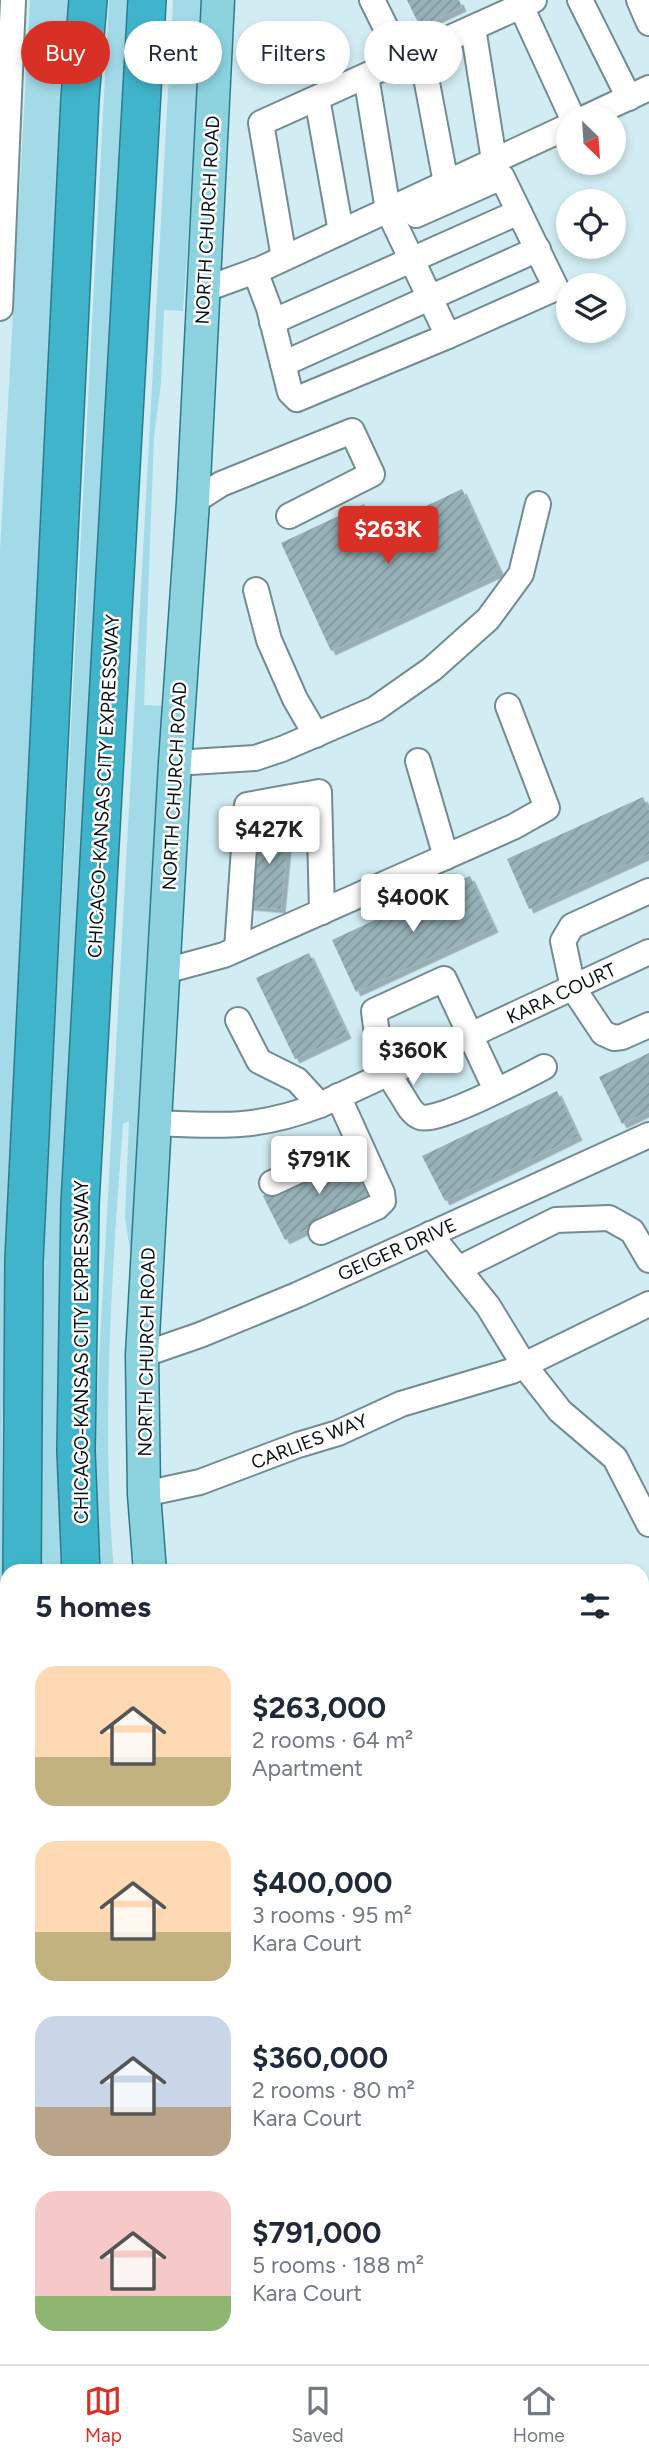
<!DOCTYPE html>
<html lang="en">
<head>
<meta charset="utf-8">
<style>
	body { margin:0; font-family:Figtree,sans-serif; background:#f6f6f7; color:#1f2937; height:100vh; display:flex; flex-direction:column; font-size:26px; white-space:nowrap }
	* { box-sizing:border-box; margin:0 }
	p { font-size:23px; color:#747a83 }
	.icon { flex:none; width:38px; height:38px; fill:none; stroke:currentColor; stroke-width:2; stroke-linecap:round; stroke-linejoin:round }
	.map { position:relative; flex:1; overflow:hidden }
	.panel { position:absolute; left:0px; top:1564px; width:649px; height:800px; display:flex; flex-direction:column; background:#fff; border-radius:21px 21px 0 0; box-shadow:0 4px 10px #0003 }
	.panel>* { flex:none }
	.top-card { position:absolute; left:21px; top:21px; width:607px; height:63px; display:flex; gap:14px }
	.needle { width:46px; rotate:155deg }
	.tools { position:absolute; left:556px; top:105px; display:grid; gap:14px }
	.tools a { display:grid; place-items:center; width:70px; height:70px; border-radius:50%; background:#fff; box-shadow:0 4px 10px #0003; font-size:35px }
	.price { position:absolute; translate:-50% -60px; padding:0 16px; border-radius:7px; background:#fff; color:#222; font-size:23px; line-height:46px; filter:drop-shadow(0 2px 4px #0008) }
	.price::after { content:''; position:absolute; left:50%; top:42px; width:21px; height:16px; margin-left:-10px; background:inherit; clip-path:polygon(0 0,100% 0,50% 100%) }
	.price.active { background:#d93025; color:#fff }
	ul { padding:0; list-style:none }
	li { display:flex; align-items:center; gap:21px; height:175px; padding:0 35px }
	li span { display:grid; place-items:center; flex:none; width:196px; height:140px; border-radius:21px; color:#555 }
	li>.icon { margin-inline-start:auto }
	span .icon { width:84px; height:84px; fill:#fffc; stroke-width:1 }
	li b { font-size:30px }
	h2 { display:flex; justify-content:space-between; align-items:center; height:84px; padding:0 35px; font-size:30px }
	.pill { padding:0 24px; border-radius:32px; background:#fff; box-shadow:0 4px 10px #0003; font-size:24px; line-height:63px }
	.pill.active { background:#d93025; color:#fff }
	.tabs { display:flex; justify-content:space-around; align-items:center; height:98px; border-top:2px solid #e0e1e3; background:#fff; font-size:19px; color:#747a83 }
	.tabs a { display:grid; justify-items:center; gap:4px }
	.tabs .active { color:#d93025 }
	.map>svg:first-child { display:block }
</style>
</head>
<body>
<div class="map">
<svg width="649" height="2364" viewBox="0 0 649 2364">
	<defs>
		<pattern id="building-hatch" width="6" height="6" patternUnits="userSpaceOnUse" patternTransform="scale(1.75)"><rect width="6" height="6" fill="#96b1b7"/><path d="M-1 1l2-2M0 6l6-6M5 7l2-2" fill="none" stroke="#80979c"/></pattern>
		<filter id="shadow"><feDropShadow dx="4.5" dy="4.5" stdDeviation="0" flood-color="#0004"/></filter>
	</defs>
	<rect width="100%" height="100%" fill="#d1edf3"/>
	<g fill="#a2dae7">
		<polygon points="30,0 73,0 2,1423 3,1617 7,1667 7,1911 0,1882 0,551"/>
		<polygon points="109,0 133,0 69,1571 35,1572 33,1450"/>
		<path d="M 173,0 L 205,0 L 183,311 L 164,310 L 161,383 L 154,437 L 144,705 L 170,706 L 147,949 L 138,1242 L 131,1257 L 125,1217 L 129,1121 L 123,1124 C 112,1272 101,1423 114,1571 L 102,1572 L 93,1471 Z"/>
		<polygon points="204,2357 273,2357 275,2364 207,2364"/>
	</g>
	<g fill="url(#building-hatch)" filter="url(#shadow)">
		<polygon points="407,0 459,0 462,7 420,27"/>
		<polygon points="462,489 500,572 331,651 281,543 364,504 376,530"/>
		<polygon points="643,797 649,811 649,854 529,909 507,859"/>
		<polygon points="257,824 289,827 281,909 249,906"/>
		<polygon points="470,876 494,928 356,992 332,940"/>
		<polygon points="309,953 347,1034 295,1059 256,978"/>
		<polygon points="649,1053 649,1111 622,1124 599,1077"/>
		<polygon points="557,1091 578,1136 445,1201 422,1156"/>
		<polygon points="353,1153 375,1196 285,1240 263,1196"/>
		<polygon points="649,1985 649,2055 642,2040 642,1988"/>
		<polygon points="493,2357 523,2357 526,2364 476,2364"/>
	</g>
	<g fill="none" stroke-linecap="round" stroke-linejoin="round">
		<g stroke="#728c91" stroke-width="28">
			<g id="minor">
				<polyline points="372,0 385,26"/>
				<polyline points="580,0 629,98"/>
				<polyline points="639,0 649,23"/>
				<polyline points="521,6 572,117"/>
				<polyline points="473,28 494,160"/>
				<polyline points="421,51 446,183"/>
				<polyline points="317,98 341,232"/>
				<polyline points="587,117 649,88"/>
				<polyline points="416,215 502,177 556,288 448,336"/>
				<polyline points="284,258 261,123 534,0"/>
				<polyline points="255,271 269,308 290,392 297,399 448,336 388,210 366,76"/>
				<polyline points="203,290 261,269 569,126"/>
				<polyline points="0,308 13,0"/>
				<polyline points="272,322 519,212"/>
				<polyline points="283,364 538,249"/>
				<polyline points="193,502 221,484 352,431 372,474 289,516"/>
				<polyline points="256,590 269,640 295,699 316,735"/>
				<polyline points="418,761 446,857"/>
				<polyline points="175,763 255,758 282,749 375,709 432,669 488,619 521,574 538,504"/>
				<polyline points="649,891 572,926 563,941 573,988 603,1033 614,1038 622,1037 649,1025"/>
				<polyline points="237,949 247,805 319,792 322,912"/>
				<polyline points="165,971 224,955 513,827 547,808 508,706"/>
				<polyline points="238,1020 259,1061 297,1080 320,1105"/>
				<path d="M 496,1090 L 444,979 L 374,1011 C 378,1048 382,1066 403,1097 C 407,1104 412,1114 420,1117 C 436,1124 525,1077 544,1067"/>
				<path d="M 156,1123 C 221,1126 258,1129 320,1105 L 649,952"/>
				<polyline points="272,1183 359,1143"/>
				<polyline points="321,1232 377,1207 383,1201 382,1193 338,1096"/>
				<polyline points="430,1234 488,1306 524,1365 560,1411 615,1458 649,1524"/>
				<polyline points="458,1269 556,1220 609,1218 632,1231 649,1260"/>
				<polyline points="142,1355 200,1335 297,1295 649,1135"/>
				<polyline points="144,1494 200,1482 298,1445 338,1433 401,1404 512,1371 649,1304"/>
				<polyline points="642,1705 649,1702"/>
				<polyline points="0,2181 7,2179"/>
				<polyline points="642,2220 649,2217"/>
				<polyline points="0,2327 7,2342"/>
				<polyline points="642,2357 646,2364"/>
			</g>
		</g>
		<g stroke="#2c7b8a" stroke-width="35">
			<g id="major">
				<polyline points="150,1572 144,1494 142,1355 175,763 193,502 218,0"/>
				<polyline points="0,2015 7,2043"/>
				<polyline points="110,2357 112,2364"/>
				<polyline points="355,2357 358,2364"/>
			</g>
		</g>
		<g stroke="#2c7b8a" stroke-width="40">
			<g id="highway">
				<polyline points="22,1572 24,1260 80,99 88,0"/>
				<polyline points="81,1572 76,1451 80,1204 147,0"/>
				<polyline points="192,2357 195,2364"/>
				<polyline points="294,2357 297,2364"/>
			</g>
		</g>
		<use href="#minor" stroke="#fff" stroke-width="24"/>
		<use href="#major" stroke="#8cd2df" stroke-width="32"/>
		<use href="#highway" stroke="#40b4ca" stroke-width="37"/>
	</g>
	<g text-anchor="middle" stroke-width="5" stroke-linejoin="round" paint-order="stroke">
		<g font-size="19" fill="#081214" stroke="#fff">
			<text transform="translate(207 220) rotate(-87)" y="7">NORTH CHURCH ROAD</text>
			<text transform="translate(103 786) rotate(-87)" y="7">CHICAGO-KANSAS CITY EXPRESSWAY</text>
			<text transform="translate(174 786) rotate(-87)" y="7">NORTH CHURCH ROAD</text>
			<text transform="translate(561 993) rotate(-25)" y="7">KARA COURT</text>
			<text transform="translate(397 1249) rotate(-24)" y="7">GEIGER DRIVE</text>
			<text transform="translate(81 1352) rotate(-90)" y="7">CHICAGO-KANSAS CITY EXPRESSWAY</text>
			<text transform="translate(146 1352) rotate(-89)" y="7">NORTH CHURCH ROAD</text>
			<text transform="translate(309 1441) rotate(-21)" y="7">CARLIES WAY</text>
		</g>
	</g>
</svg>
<div class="tools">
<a><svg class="needle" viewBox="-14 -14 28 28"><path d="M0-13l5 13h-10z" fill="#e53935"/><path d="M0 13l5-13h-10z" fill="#747a83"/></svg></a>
<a><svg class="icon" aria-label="locate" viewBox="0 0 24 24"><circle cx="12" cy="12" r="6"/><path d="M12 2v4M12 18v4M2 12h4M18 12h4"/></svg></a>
<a><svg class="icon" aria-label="layers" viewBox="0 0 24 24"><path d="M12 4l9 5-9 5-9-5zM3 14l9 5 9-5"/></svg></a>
</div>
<b class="price active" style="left:388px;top:566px">$263K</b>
<b class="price" style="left:269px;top:866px">$427K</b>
<b class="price" style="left:413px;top:934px">$400K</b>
<b class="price" style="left:413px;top:1087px">$360K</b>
<b class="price" style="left:319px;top:1196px">$791K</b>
<div class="top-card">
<a class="pill active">Buy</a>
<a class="pill">Rent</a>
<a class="pill">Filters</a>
<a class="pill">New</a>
</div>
<section class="panel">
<h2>5 homes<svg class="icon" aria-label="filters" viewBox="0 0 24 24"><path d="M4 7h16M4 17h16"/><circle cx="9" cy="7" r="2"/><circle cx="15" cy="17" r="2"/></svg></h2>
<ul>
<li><span style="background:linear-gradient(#ffd9b3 65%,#c2b280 0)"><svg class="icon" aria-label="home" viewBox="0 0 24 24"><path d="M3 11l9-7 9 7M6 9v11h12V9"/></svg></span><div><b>$263,000</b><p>2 rooms · 64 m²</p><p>Apartment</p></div></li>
<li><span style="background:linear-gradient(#ffd9b3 65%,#c2b280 0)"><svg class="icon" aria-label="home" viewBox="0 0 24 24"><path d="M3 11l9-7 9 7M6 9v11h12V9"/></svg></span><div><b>$400,000</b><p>3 rooms · 95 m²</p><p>Kara Court</p></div></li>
<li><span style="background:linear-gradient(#c9d6e8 65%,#b9a48a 0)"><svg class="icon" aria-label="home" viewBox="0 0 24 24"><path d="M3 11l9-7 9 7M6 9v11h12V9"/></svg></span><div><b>$360,000</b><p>2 rooms · 80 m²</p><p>Kara Court</p></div></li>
<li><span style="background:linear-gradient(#f6c9c9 75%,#8fb573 0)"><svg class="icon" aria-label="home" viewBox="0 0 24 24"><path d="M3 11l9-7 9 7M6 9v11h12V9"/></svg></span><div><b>$791,000</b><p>5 rooms · 188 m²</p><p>Kara Court</p></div></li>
</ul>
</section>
</div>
<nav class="tabs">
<a class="active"><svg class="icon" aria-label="map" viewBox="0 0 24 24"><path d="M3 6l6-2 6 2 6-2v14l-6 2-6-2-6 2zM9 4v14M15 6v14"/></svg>Map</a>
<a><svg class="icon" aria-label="saved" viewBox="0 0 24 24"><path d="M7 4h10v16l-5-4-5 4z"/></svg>Saved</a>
<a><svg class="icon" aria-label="home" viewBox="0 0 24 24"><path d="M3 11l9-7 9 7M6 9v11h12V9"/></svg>Home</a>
</nav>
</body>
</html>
